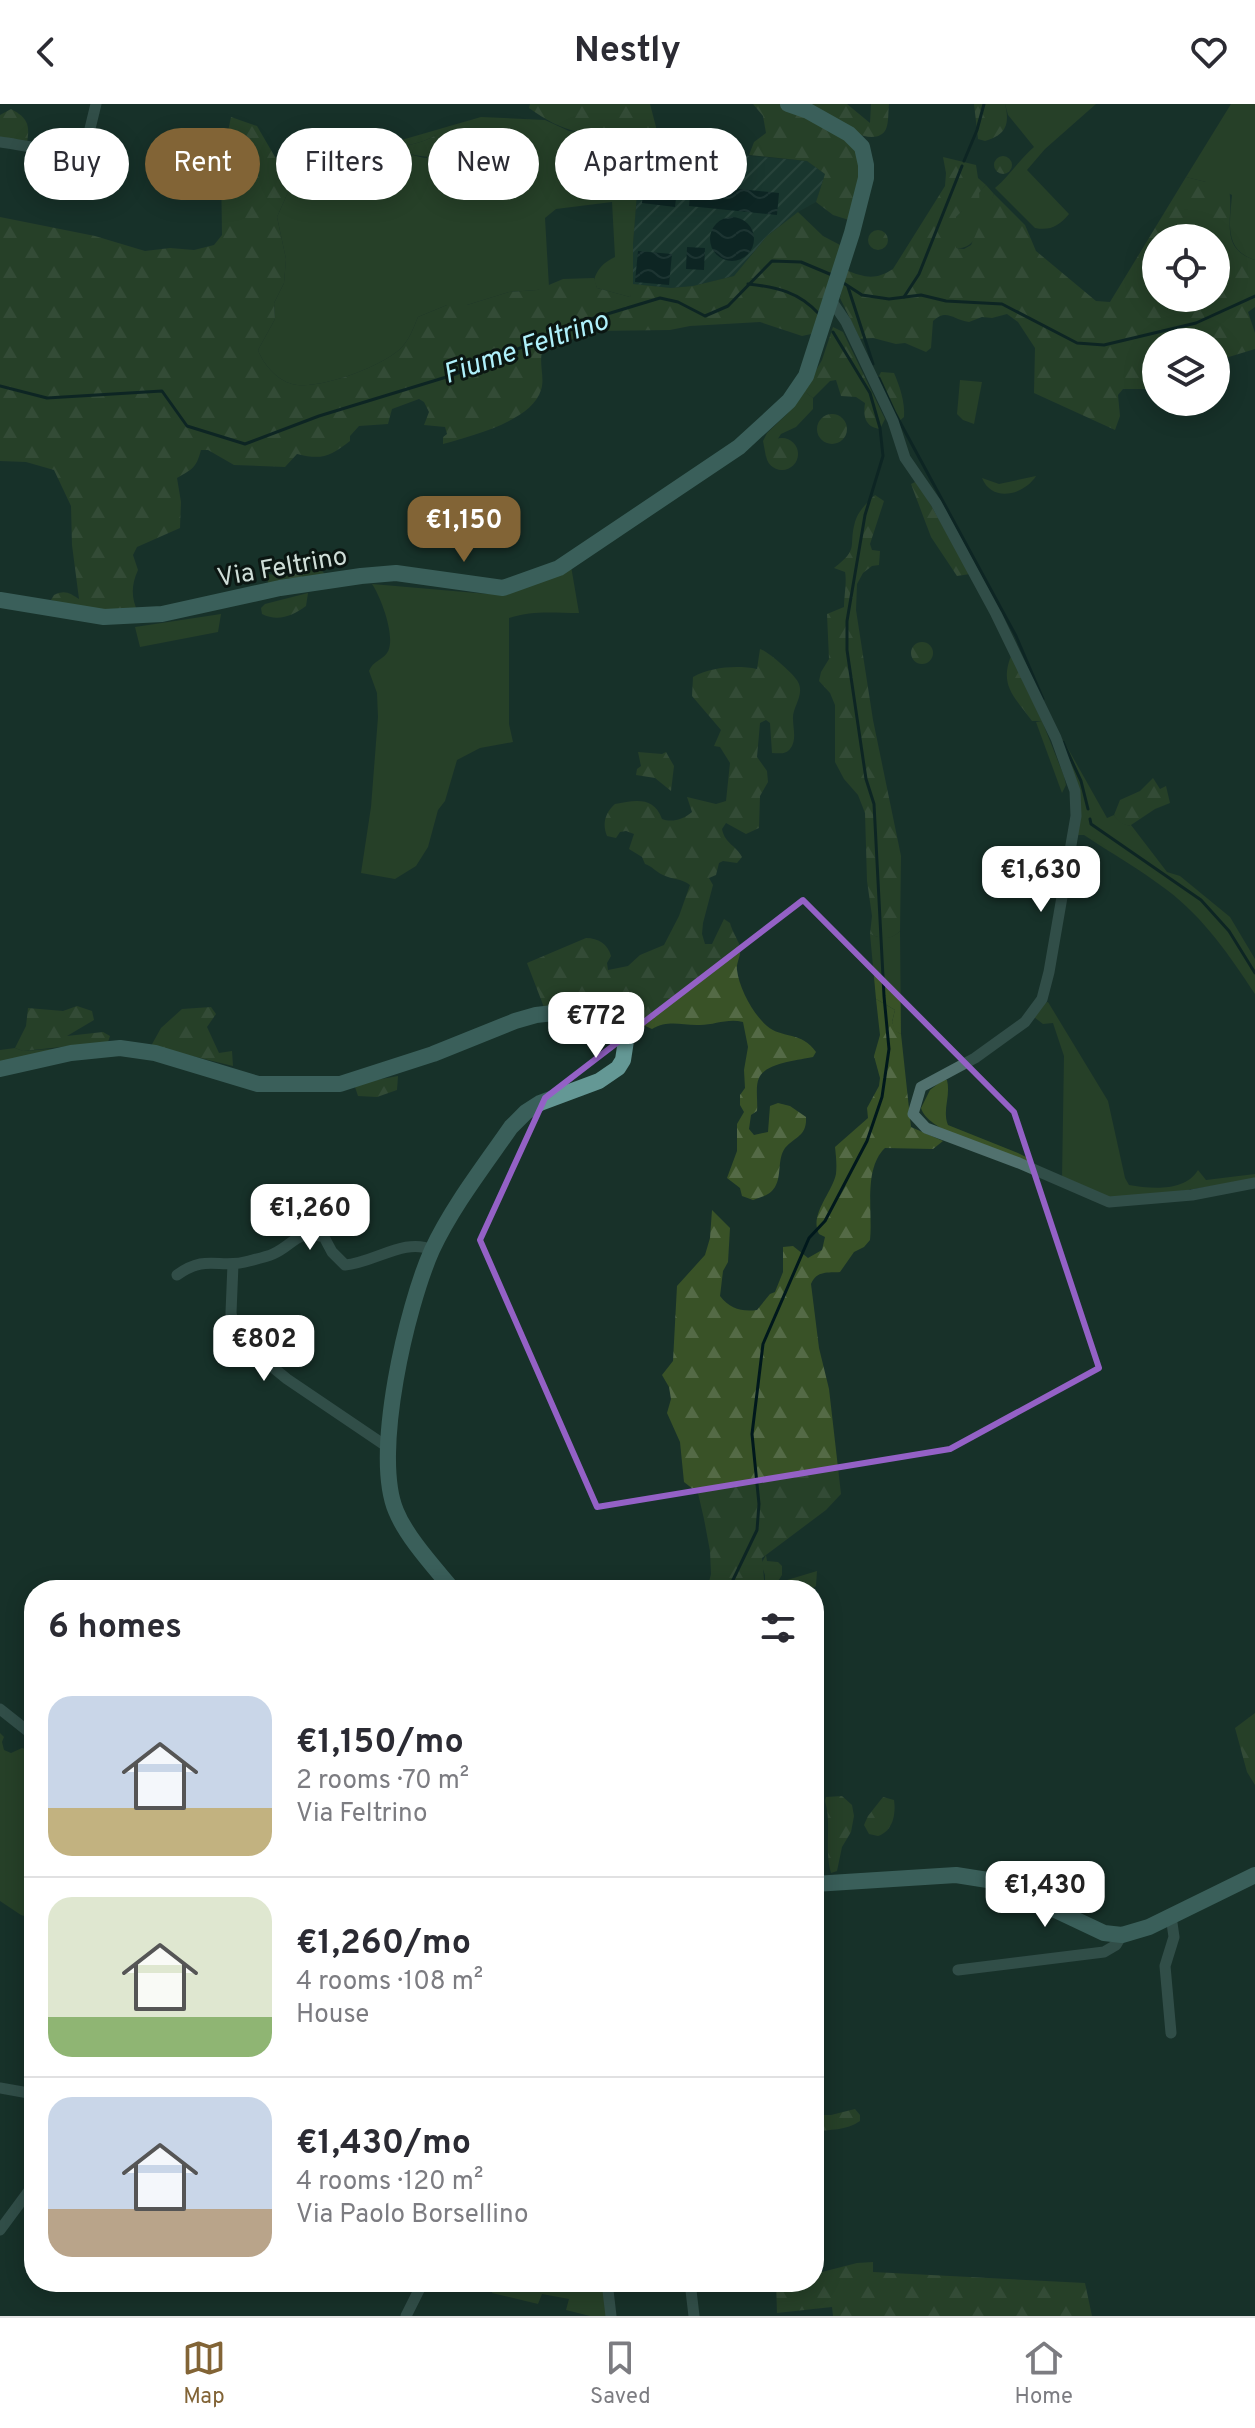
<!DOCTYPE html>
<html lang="en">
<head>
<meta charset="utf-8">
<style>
	body { margin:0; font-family:Overpass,sans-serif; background:#f7f7f7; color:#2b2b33; height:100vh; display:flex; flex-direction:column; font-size:30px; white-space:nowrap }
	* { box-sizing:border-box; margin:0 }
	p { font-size:26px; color:#7c7c81 }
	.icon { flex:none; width:44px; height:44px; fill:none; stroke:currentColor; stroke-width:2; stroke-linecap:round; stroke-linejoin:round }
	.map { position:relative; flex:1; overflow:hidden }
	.panel { position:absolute; left:24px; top:1476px; width:800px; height:712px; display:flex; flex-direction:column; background:#fff; border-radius:32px; box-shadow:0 4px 20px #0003 }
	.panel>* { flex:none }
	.top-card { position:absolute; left:24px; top:24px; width:800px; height:72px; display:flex; gap:16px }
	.buttons { position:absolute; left:1142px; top:120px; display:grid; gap:16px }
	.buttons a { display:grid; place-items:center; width:88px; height:88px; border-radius:50%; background:#fff; box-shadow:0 4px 20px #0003; font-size:40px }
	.price { position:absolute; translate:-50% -68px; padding:0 18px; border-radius:16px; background:#fff; color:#222; font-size:26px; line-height:52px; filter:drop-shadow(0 2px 4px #0008) }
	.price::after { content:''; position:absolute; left:50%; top:48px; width:24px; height:18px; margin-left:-12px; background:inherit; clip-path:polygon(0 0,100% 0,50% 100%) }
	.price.selected { background:#826436; color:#fff }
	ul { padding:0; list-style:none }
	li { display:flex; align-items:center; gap:24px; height:200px; padding:0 24px }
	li+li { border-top:2px solid #e1e1e2 }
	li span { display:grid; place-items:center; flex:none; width:224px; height:160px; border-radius:24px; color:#555 }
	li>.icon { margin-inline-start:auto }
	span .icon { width:96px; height:96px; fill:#fffc; stroke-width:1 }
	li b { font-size:34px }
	h2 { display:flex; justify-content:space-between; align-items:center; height:96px; padding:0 24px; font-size:34px }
	.pill { padding:0 28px; border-radius:36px; background:#fff; box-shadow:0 4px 20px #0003; font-size:28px; line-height:72px }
	.pill.selected { background:#826436; color:#fff }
	header { display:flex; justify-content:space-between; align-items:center; height:104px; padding:0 24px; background:#fff; font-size:36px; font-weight:700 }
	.menu { display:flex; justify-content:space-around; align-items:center; height:112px; border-top:2px solid #e1e1e2; background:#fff; font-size:22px; color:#7c7c81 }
	.menu a { display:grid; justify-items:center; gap:4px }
	.menu .selected { color:#826436 }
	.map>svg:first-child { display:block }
</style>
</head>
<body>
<header><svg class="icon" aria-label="back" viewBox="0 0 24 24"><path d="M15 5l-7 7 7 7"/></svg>Nestly<svg class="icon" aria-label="heart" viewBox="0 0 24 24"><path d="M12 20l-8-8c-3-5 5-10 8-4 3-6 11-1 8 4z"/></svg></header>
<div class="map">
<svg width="1255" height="2212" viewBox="0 0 1255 2212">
	<defs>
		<pattern id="industrial-furrows" width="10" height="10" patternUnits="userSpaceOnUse" patternTransform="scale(2)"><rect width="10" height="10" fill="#1c3d33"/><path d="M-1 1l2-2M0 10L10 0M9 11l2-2" fill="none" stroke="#3c5950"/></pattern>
		<pattern id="forest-firs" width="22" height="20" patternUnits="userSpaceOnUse" patternTransform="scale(2)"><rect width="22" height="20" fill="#395227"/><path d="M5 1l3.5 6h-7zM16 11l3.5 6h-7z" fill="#546a46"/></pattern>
		<pattern id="water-waves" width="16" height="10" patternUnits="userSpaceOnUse" patternTransform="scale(2)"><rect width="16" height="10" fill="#00181c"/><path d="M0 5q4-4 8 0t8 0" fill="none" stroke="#24393c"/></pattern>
	</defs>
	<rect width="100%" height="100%" fill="#183129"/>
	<polygon fill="url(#industrial-furrows)" points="640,42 807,57 825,70 816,98 798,108 767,132 734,172 693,182 671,184 633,180 633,140"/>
	<g fill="#395227">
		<path d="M 1005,0 L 1096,0 L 1045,45 L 1027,66 L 1069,110 C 1059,122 1050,127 1035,124 L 995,84 C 1010,71 1019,56 1034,43 L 1008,11 Z"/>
		<path d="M 1231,0 L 1255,0 L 1255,156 C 1223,146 1230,118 1232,91 L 1206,78 L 1186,73 Z"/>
		<path d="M 481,13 L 545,16 L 569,27 L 629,36 C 622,47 610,45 599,43 L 619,61 L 640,51 L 633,140 L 633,186 L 630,193 L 597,184 L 594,176 C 597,165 604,158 615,153 L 612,98 L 556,105 L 545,114 L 549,183 L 537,186 L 509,188 L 467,201 L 447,201 L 418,213 C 413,225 409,237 399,246 C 380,263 317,287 292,280 C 277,276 263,260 258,246 L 275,215 L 274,199 L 284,179 L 286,155 L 277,113 L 289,86 L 289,77 L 283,68 L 311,51 L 346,47 L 344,59 C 361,66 378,55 394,50 C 403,47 417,53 427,54 L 436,31 C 424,38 404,45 391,39 Z"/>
		<path d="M 986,81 L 994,90 C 987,107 979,148 956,144 L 956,113 Z"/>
		<polygon points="960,276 982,278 974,320 963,316 957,310"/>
		<polygon points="804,287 813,294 813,305 796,323 781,330 766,353 763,337 767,329 787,310"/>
		<path d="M 1036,372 C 1024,391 992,399 982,374 L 999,380 Z"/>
		<path d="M 571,462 L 579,509 C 553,509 534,506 509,514 L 509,620 L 513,638 L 480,644 L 457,656 L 445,697 L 438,706 L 428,743 L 416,762 L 395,775 L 361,769 L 371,703 L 378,613 L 377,589 L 369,567 C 373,557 381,557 387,549 C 397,535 381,493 372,480 L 488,490 Z"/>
		<polygon points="221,510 218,528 140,543 135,523"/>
		<polygon points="1042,617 1064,672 1066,681 1062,689 1036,618"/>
		<path d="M 1062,634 L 1107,714 L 1114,711 C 1118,717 1124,722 1131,721 L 1167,768 L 1180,772 L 1230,813 L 1255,855 L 1255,890 C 1230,852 1204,814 1167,786 C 1141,766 1111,749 1084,731 L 1075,731 L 1077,678 Z"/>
		<path d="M 900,827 L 901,930 L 895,927 L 892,918 L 895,906 L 876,895 L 870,830 C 881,835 891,836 900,827 Z"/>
		<path d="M 1048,898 L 1108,997 L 1125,1074 L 1129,1081 C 1151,1085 1185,1088 1198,1066 L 1206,1076 L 1255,1070 L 1255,1075 L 1145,1093 L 1108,1093 L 1062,1075 L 1064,952 L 1053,919 L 1043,920 L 1034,913 L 1043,899 Z"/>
		<polygon points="15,944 23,947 64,944 0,958 0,946"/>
		<path d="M 944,975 L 947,976 C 951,992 942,1006 948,1021 L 1018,1049 L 1028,1054 L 1027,1060 C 1003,1050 927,1028 921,1004 L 930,986 Z"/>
		<polygon points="766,1451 767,1457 778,1458 782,1462 782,1471 777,1479 817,1467 816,1482 811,1486 765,1486 765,1471 761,1460"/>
		<polygon points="0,1629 4,1633 2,1638 4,1646 11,1649 22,1644 34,1648 34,1815 21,1811 0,1797"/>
		<polygon points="495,2178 604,2178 608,2212 590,2212 566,2206 569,2195 542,2190 538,2200 492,2189"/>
	</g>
	<g fill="url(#forest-firs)" fill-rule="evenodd">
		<path d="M 530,0 L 650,0 L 656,23 L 655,40 C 634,59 610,70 586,50 C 600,43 612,46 626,41 L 629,36 C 587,30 564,30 529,4 Z"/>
		<polygon points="753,0 780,0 842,29 856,44 860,71 849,116 833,111 816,98 825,70 807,57 749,51 754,38 766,29 763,12"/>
		<path d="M 803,0 L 847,0 L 870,19 L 871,0 L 889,0 C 888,8 889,18 886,25 C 874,50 818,9 803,0 Z"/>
		<path d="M 974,0 L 1005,0 C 1010,20 1006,31 985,37 L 978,35 Z"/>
		<path d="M 11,5 C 28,14 30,21 27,39 L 0,35 L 0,11 Z"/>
		<path d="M 231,13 L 257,22 L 289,77 L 289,86 L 277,113 L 286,155 L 284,179 L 274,199 L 275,215 L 258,246 C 263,260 277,276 292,280 C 317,287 380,263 399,246 C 409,237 413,225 418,213 L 447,201 L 467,201 L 509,188 L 537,186 L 563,175 L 594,174 L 597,184 L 630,193 L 633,180 L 671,184 L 693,182 L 734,172 L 767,132 L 798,108 L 823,132 L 842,142 L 816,229 L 802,232 L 760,218 L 690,222 L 670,226 L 595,227 L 580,229 L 568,239 L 542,248 C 539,261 545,274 541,286 C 532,317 471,332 443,340 L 443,333 L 447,330 L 445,323 L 424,321 L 429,308 L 424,298 L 419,295 L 392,305 L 388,320 L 359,322 L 350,332 L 350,337 C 330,353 321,356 297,350 L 285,363 L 234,361 L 208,346 L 201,346 C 196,365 192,365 177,374 L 181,398 L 180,424 L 137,443 L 133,451 L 138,466 C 131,481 131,494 138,508 L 105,511 L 51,496 L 54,491 C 65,485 71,490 79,495 L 72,441 L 71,402 L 54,366 L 26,358 L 0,357 L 0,113 L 95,132 L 145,147 L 170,144 L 194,146 L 214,141 L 222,131 L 221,61 Z"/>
		<path d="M 436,31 L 444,33 C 447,64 415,49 400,49 C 382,49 366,68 344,59 L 346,47 L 391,39 C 404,45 424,38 436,31 Z"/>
		<circle cx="1003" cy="61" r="9"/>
		<path d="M 943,53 L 976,61 L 978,74 L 986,81 L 979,89 C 980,97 978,103 971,108 L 962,107 L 956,113 L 956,144 L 964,145 L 971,141 L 994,90 L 1025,121 L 1036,147 L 1096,197 L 1110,198 L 1186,73 L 1206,78 L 1227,78 C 1238,108 1214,143 1255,156 L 1255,203 L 1248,208 L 1255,229 L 1255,245 L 1219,256 L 1216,254 L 1216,238 L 1156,238 L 1156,285 L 1123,285 L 1118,291 L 1120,312 L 1115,326 L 1034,289 L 1035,244 L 1018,218 L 1007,210 L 992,214 L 982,213 L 969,218 C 953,216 947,204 933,217 L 931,244 L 926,248 L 905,239 L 896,240 L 873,234 L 860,235 L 840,194 L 846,166 C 865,174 876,176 893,165 L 945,82 L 946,69 ZM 1156,134 L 1216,134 L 1216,194 L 1156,194 Z"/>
		<circle cx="878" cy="136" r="10"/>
		<path d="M 833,223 L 843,228 L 885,315 L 880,325 C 865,323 863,312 865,299 L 856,293 L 841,292 L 836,276 L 830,277 L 813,294 L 804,287 L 822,256 Z"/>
		<path d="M 881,268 L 894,269 C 900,283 905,298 904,313 L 897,319 L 878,274 Z"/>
		<circle cx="832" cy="325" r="15"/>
		<circle cx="782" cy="350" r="16"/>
		<polygon points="915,378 920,382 970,470 957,472 931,433 911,380"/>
		<path d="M 875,391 L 884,397 L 870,440 L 872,446 L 880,447 L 879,461 L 872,462 L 863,469 L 857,480 L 856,506 L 873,616 L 901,752 L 900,827 C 890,837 882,835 870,830 L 872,812 L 867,777 L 865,709 L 858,691 L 844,675 L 835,658 L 835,601 L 830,589 L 819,577 L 821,568 L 829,555 L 827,510 L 844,503 C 844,493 847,477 845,468 L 834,464 C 860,444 848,443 855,418 C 858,407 867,399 875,391 Z"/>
		<polygon points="289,465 302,468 320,465 326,471 268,479 267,472 269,470 275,471"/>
		<path d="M 308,489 L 306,502 C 292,512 278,518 262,510 L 261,504 L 265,500 Z"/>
		<circle cx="922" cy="549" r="11"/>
		<path d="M 760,545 C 768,547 795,571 798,578 C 805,591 792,603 793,615 C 793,625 797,636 790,645 C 785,651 778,649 772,649 L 770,619 L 766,616 L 760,619 L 757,653 L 767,667 L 768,678 L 760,692 L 759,724 L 746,730 L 726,719 L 722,725 C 725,740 736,741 742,753 L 737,759 L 723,757 L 719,759 L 716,771 L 709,774 L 713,781 L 703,819 L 702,830 L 705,840 L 712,840 L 724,815 L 730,819 C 732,827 737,834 740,842 C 742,851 736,858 737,866 C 739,884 753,910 767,922 C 782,935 802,927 816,948 L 813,953 C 799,956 765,959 759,974 C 755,982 758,997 757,1007 L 751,1011 L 749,1025 L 754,1031 L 768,1028 L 770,1002 L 778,999 L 790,1002 L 806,1013 C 807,1032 796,1032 785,1044 C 777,1055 782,1072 775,1083 C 770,1091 762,1093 753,1096 L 742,1092 L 740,1084 L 727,1074 L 737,1047 L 737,1020 L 744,1008 L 740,1001 L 740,991 L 745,984 L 744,966 L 748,943 L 743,918 C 726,914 713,922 697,921 C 680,921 668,916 652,925 L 643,921 L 638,911 L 612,902 L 545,906 L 527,859 L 586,834 C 598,834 608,840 611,852 L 607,859 L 608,866 L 628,862 L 640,851 L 664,841 L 679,812 L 690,781 C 681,774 673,776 663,771 C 656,768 652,762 645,760 L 642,753 L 629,745 L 634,730 L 626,727 L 620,728 L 616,734 L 607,732 C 602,720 605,709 615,700 C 635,696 654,692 662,715 C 672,719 684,715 692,708 L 687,693 L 716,700 L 726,697 L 730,659 L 720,643 L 714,642 L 721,626 L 692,592 L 693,573 C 711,563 737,561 757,565 Z"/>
		<path d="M 1011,552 L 1042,617 L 1032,617 C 1015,593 999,582 1011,552 Z"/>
		<polygon points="638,648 662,650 666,648 674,662 671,687 655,674 636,671 637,665 641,662"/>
		<path d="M 1153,674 L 1160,685 L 1166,682 L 1170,699 L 1155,705 L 1131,721 C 1123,722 1118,718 1114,711 L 1120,696 L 1140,687 Z"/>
		<path d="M 876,895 L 895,906 L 892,918 L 896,927 L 901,930 L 911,1023 L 943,1037 L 933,1045 L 885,1044 C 863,1065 873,1108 870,1136 L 864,1143 L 854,1148 L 840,1168 C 828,1169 817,1166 811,1180 L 819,1244 L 829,1285 L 841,1390 L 826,1406 L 762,1454 L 765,1486 L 707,1486 L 711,1470 L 710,1447 L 704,1415 L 698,1389 L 684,1378 L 680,1338 L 667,1309 L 671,1295 L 669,1283 L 662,1271 L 673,1257 L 677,1182 L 705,1151 L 710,1134 L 712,1106 L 730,1124 L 728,1158 L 723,1167 L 720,1192 C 730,1205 742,1208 757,1206 L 770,1190 L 775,1188 L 783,1168 L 783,1143 L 793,1142 L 808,1154 L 822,1146 L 825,1133 L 819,1130 C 809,1111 832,1089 836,1070 C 837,1061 836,1052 835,1043 L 868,1014 L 867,1004 L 879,982 L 880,974 L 874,952 L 880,931 Z"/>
		<polygon points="77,902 92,907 94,916 67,932 103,928 110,932 108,938 23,947 15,944 26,922 28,904 63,907"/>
		<polygon points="211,903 216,910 207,923 219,949 232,947 233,962 151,942 161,924 182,905"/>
		<polygon points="398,972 397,986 377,993 358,992 354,980"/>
		<polygon points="1255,1609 1255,1681 1247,1668 1235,1624"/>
		<path d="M 842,1692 L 852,1701 L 854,1712 L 851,1728 L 842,1743 L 837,1767 L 831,1769 C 824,1744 832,1721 825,1697 L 826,1693 Z"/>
		<path d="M 883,1693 L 894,1696 C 896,1710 893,1727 878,1732 L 869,1730 L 864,1721 L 868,1712 Z"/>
		<path d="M 855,2005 L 860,2011 L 860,2017 C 846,2027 830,2025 814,2028 L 814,2011 L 831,2011 Z"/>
		<polygon points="873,2158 873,2168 1085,2179 1092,2212 833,2212 832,2203 777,2209 776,2178 814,2178 814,2170 857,2159"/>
	</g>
	<g fill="url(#water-waves)">
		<polygon points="646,56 680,60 675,103 642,99"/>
		<polygon points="691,80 779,89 777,111 689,102"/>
		<circle cx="732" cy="135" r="22"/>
		<polygon points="687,143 705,144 704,166 686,165"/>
		<polygon points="638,147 672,150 669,181 635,178"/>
	</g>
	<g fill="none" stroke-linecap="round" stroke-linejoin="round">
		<g stroke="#00181c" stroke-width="3">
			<polyline points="964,57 977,26 984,0"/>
			<polyline points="842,178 862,191 889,195 921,191 946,197 1002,200 1077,239 1104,241 1196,219 1255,192"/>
			<path d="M 748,180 C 777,183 799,188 819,210"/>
			<polyline points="848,183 873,260"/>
			<polyline points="904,193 919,170 962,62"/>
			<polyline points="879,274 895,309 1016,532 1043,595"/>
			<polyline points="0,282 47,294 162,287 187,322 245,340 319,312 453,271 594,214 660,194 678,198 705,212 728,202 772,157 801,158 832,171"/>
			<polyline points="1063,638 1081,677 1088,705"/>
			<polyline points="1090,715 1091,720 1201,796 1229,827 1255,869"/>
			<polyline points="731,1486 732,1478 757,1426 759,1400 752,1330 763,1240 809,1134 825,1117 867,1037 882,993 889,945 884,892 874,700 866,675 847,546 847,517 865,411 883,352 880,324 870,289 833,228"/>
		</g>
		<g stroke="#51716e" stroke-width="11">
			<path d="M 0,38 C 26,41 64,53 87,37 L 96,0"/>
			<polyline points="831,196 846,218 893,317 905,354 936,399 996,510 1056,634 1075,687 1076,712 1049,868 1042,895 1025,918 975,954 921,983 913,1010 926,1024 1019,1059 1109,1098 1192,1091 1255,1079"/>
			<polyline points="233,1160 231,1209 236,1233 287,1275 389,1344"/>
			<path d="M 177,1171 C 208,1149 219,1166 249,1157 C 257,1155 266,1153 273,1150 C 295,1140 296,1125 324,1133 L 332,1148 L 345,1161 C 374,1159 405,1133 432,1146"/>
			<polyline points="0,1605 34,1632"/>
			<polyline points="1171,1812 1174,1833 1165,1862 1171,1929"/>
			<polyline points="958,1866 1104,1848 1116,1841 1122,1831"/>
			<polyline points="0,1984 34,1990"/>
			<polyline points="0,2126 34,2080"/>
			<polyline points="607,2178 611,2212"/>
			<polyline points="690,2178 694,2212"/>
			<polyline points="406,2212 423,2178"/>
		</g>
		<g stroke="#649895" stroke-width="16">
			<polyline points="0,496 104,513 162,510 280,484 361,472 396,469 503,484 559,464 739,343 789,297 806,272 852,129 866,74 866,61 862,43 849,30 808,7 788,0"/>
			<path d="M 0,965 L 71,949 L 120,944 L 155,949 L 258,980 L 340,980 L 433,950 L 515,917 L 536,911 L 598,904 L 617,912 L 627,930 L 623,956 L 618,964 L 599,977 L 540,999 L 526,1008 L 511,1023 C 484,1062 452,1103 432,1146 C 407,1202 372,1350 396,1407 C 407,1434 435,1464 453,1486"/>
			<polyline points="814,1780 956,1771 994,1777 1104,1829 1122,1831 1149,1823 1255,1771"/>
		</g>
	</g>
	<path d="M0 0H1255V2212H0ZM 803,796 L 1014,1008 L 1099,1264 L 950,1345 L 597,1403 L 480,1136 L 545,994 Z" fill="#183129" fill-opacity=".55" fill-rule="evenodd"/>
	<path fill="none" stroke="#9461c6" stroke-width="6" stroke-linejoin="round" d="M 803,796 L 1014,1008 L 1099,1264 L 950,1345 L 597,1403 L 480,1136 L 545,994 Z"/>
	<g text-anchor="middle" stroke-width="6" stroke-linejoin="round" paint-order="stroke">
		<g font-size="26" fill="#ceddd7" stroke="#0b1612">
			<text transform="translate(282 462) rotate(-10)" y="9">Via Feltrino</text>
		</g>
		<g font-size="28" font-style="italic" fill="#aff0fb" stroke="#0b1612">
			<text transform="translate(525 242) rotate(-19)" y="10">Fiume Feltrino</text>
		</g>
	</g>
</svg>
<div class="buttons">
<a><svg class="icon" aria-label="locate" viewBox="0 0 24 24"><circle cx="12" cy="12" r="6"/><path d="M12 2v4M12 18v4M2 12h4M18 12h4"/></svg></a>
<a><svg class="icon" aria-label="layers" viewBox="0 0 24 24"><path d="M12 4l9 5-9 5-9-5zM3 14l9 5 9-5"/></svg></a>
</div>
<b class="price selected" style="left:464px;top:460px">€1,150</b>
<b class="price" style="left:1041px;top:810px">€1,630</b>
<b class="price" style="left:596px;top:956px">€772</b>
<b class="price" style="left:310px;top:1148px">€1,260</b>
<b class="price" style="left:264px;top:1279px">€802</b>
<b class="price" style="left:1045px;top:1825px">€1,430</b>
<div class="top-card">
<a class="pill">Buy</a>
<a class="pill selected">Rent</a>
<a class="pill">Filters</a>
<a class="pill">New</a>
<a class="pill">Apartment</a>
</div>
<section class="panel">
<h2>6 homes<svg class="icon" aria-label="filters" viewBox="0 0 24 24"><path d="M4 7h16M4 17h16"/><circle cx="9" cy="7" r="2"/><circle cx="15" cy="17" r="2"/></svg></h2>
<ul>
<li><span style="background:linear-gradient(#c9d6e8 70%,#c2b280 0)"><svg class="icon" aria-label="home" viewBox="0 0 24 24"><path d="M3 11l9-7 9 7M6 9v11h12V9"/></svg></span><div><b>€1,150/mo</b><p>2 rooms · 70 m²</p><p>Via Feltrino</p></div></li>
<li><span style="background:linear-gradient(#dfe7d0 75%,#8fb573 0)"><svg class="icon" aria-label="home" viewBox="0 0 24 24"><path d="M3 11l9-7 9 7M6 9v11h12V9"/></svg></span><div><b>€1,260/mo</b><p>4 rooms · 108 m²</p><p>House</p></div></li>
<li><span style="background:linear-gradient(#c9d6e8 70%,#b9a48a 0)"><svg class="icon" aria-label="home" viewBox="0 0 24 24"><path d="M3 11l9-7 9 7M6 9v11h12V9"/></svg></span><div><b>€1,430/mo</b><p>4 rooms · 120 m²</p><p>Via Paolo Borsellino</p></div></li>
</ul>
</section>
</div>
<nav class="menu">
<a class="selected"><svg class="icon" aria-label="map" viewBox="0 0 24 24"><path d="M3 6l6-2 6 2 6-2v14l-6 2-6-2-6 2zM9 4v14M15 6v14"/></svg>Map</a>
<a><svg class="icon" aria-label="saved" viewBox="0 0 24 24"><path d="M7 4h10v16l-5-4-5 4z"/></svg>Saved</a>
<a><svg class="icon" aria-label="home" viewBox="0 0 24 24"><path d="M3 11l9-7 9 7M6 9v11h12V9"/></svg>Home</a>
</nav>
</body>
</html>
